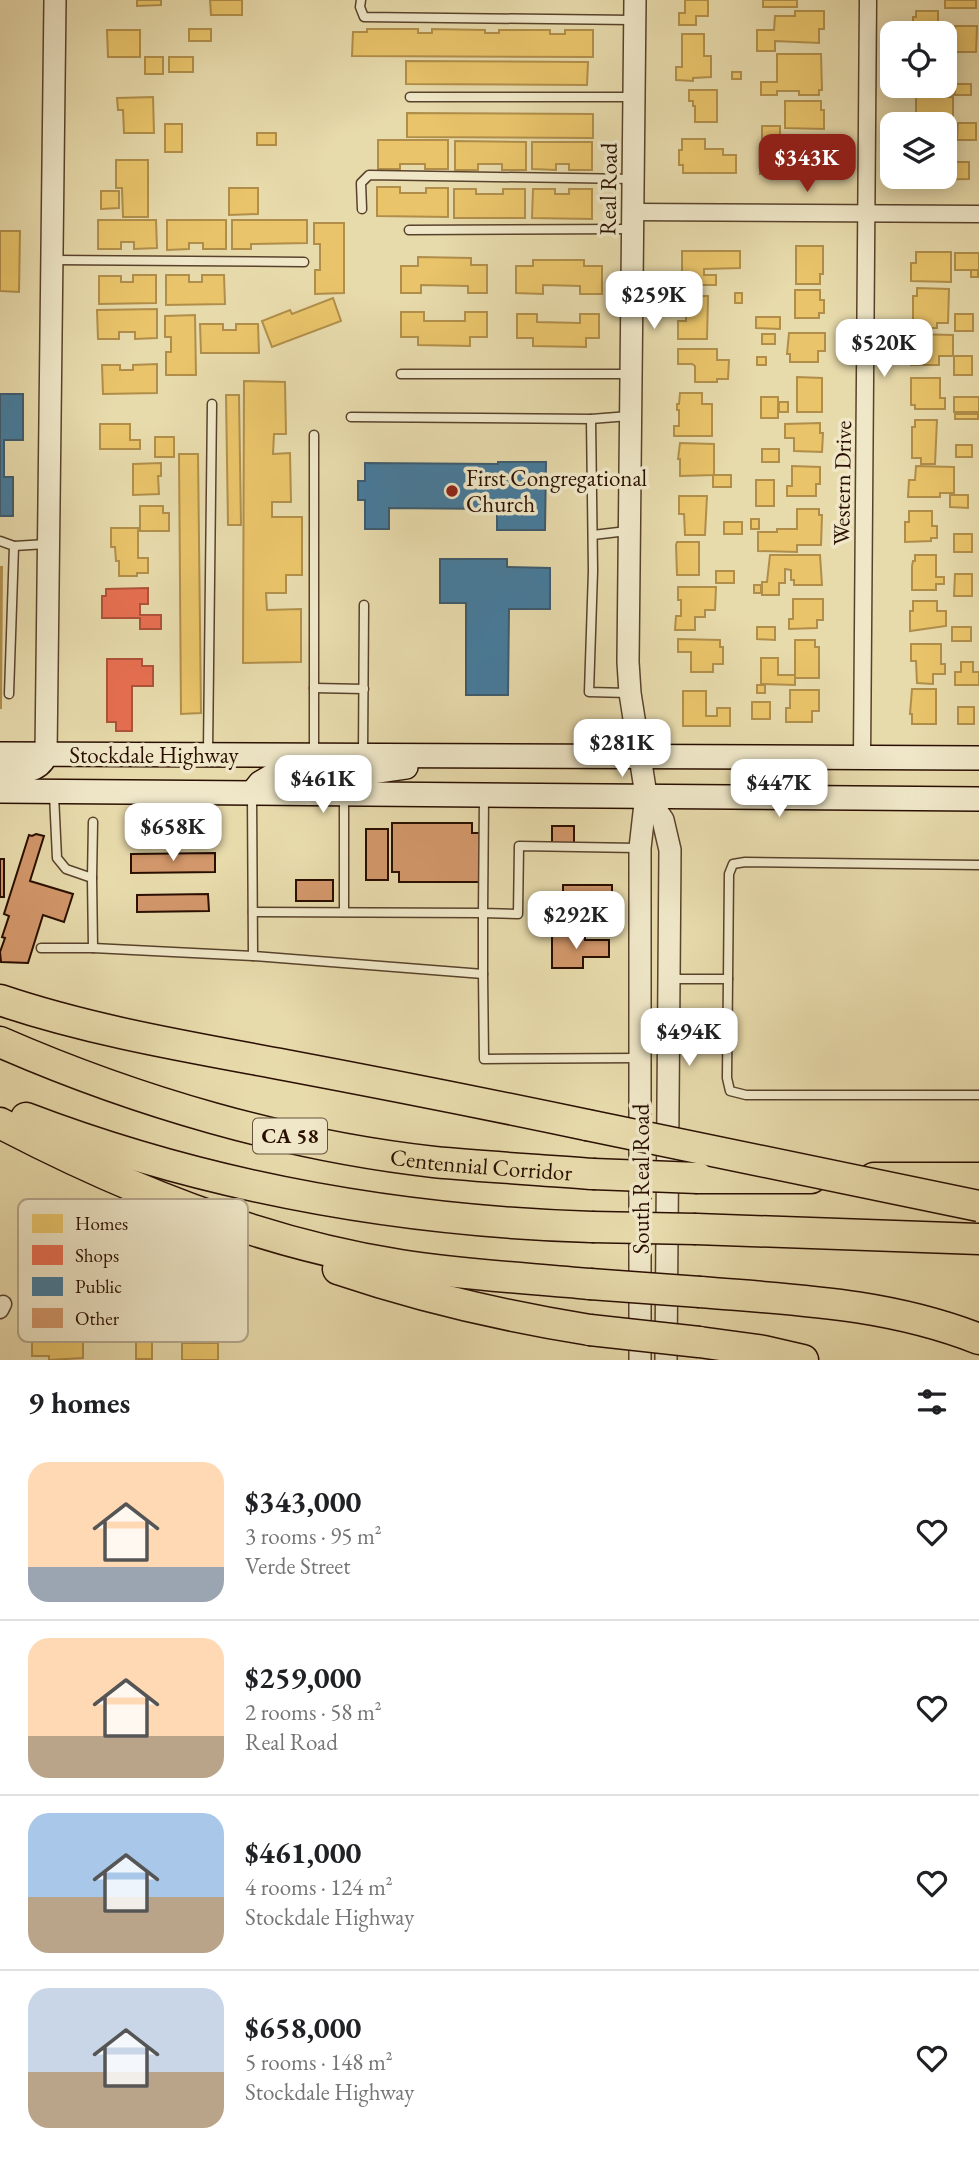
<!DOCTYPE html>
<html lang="en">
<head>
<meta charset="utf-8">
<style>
	body { margin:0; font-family:"EB Garamond",serif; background:#f2f2f2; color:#202124; height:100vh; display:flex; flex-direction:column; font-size:26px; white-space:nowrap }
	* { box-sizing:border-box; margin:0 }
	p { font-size:23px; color:#757577 }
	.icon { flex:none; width:38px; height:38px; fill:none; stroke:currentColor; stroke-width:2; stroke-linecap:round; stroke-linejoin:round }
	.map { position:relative; height:1360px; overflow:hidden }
	.drawer { display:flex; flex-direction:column; background:#fff; flex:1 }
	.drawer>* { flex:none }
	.tools { position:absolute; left:880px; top:21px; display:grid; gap:14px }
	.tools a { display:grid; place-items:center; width:77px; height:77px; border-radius:14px; background:#fff; box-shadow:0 4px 18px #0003; font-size:35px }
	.price { position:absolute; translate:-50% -60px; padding:0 16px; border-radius:14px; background:#fff; color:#222; font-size:23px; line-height:46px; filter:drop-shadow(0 2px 4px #0008) }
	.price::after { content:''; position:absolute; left:50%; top:42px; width:21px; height:16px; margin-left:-10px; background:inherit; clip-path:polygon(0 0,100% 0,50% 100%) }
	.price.selected { background:#8f2418; color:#fff }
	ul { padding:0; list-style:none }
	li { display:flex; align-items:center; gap:21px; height:175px; padding:0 28px }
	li+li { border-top:2px solid #e0e0e0 }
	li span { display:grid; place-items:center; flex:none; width:196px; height:140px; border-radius:21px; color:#555 }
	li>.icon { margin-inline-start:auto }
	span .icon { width:84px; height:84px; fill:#fffc; stroke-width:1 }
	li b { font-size:30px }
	h2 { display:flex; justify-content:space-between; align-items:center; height:84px; padding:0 28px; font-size:30px }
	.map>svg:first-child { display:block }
</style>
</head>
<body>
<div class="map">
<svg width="979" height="1360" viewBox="0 0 979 1360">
	<rect width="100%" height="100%" fill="#e7daab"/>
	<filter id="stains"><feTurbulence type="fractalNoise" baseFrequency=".00286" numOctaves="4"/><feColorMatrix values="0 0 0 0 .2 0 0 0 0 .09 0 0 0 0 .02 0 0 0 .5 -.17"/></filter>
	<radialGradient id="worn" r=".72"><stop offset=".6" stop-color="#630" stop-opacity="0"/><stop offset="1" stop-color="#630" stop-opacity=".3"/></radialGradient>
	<g fill="#e9c46a" stroke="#b08e4a" stroke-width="2">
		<polygon points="137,0 161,0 161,5 137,6"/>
		<polygon points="210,0 242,0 242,15 211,15"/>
		<polygon points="685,0 708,0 708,16 696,16 696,25 679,25 679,13 685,13"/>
		<rect x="763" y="0" width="34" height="7"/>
		<rect x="945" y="0" width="31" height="8"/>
		<polygon points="795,11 824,11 824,29 819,29 819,43 775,41 775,51 757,51 757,30 774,30 775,16 795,16"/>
		<polygon points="916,11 938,11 938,33 913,33 913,17 916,17"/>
		<polygon points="955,26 977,26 976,52 955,52"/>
		<rect x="189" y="29" width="22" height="12"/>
		<polygon points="367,29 418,29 418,33 432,33 432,29 485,30 485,33 499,33 499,30 550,30 550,34 565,34 565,30 593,30 593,57 352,56 353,32 367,32"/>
		<polygon points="107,30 140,30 140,57 108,57"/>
		<polygon points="682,34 704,34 704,56 711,56 711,77 693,78 693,81 676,80 676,67 682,67"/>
		<polygon points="777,54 821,54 822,90 819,90 819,95 799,95 799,91 777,91 777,95 761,95 761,82 777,82"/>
		<rect x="145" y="57" width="18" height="17"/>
		<rect x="169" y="57" width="24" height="15"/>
		<polygon points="945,58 954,58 954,95 940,95 940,86 945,86"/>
		<polygon points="406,61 588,62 587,85 406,84"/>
		<rect x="732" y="72" width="9" height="7"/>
		<rect x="955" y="84" width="16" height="11"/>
		<polygon points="689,90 717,90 717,122 695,122 695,106 693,106 693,101 689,101"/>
		<polygon points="153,97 154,133 124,133 123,110 118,110 117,98"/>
		<polygon points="916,97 953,97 953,127 945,127 945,124 916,124"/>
		<polygon points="785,101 821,101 821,110 824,110 824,129 785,128"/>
		<polygon points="407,113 593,114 593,138 407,137"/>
		<polygon points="958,123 976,123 976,140 957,140"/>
		<rect x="165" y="124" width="17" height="28"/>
		<rect x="762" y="126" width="18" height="13"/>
		<rect x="257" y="133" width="19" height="12"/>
		<polygon points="682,139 705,139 705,149 723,149 723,155 736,155 736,173 683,173 683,165 679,165 679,150 682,150"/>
		<polygon points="378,140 448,140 448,169 425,169 425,164 400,164 400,169 378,169"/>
		<rect x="783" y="140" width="8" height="9"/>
		<polygon points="455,141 526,142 526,170 502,170 502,164 478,164 478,170 455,170"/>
		<polygon points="532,142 592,142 592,170 569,170 569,164 556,164 556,170 532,169"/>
		<polygon points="945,144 956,144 956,162 969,162 969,179 913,180 912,177 945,177"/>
		<polygon points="793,145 823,145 823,163 818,163 818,174 760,174 760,156 780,157 780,154 793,154"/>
		<polygon points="116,160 148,160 148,217 123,217 122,188 116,188"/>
		<polygon points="377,187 400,187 400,193 426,193 426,188 448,188 448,217 377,216"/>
		<polygon points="229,188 258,188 258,214 229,215"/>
		<polygon points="454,189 476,189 476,194 503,194 503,189 525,189 525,218 454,218"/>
		<polygon points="533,189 555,189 555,194 569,194 569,189 592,189 592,219 532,218"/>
		<polygon points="101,191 119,191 119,208 101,209"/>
		<polygon points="98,220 156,220 157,248 134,249 134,242 121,242 121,249 98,249"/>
		<polygon points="167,220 226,220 226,249 203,249 203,243 189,243 189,249 167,250"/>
		<polygon points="232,220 307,220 307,243 251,244 251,249 232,249"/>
		<polygon points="314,223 344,223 344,293 315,294 315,270 320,270 320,244 314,244"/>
		<polygon points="0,231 20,231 19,292 0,291"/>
		<polygon points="796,246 823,246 823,274 820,274 820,284 796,284"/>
		<polygon points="682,251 740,251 740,268 704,269 704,275 716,275 716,285 682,285"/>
		<polygon points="916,252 951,252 951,282 911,281 911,263 916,263"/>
		<rect x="955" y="253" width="24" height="17"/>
		<polygon points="418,257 471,258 471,265 487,265 487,293 468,293 468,286 421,285 421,293 401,293 401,266 418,266"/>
		<polygon points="533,260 584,260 584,266 602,266 602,294 580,294 580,286 543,285 543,294 516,293 516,266 533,266"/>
		<rect x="971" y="270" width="7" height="7"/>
		<polygon points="133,275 156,275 156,303 99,304 99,276 121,276 121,282 133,282"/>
		<polygon points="166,275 189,275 189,282 202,282 202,275 224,275 225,304 166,305"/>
		<polygon points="917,288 949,289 948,323 937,323 937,328 913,328 913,296 917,296"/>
		<polygon points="795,290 820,290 820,300 824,300 824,313 819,313 819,318 795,318"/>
		<rect x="735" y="293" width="7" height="10"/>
		<polygon points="685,296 708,296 707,339 678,339 678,321 686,321 686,314 678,314 678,305 685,305"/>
		<polygon points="333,298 341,321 272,347 262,321 290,310 292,314"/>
		<polygon points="157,309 157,338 135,339 135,332 119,332 119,339 98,339 97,310"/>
		<polygon points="401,312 424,312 424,321 465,321 465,312 487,312 487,337 470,337 470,346 418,345 418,337 401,337"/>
		<polygon points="517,314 537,314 537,322 580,323 580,314 599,314 599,338 586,338 586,347 533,346 533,338 517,338"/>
		<rect x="955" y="314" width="18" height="17"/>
		<polygon points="195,315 196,375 166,375 166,352 171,352 171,337 165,337 165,316"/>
		<polygon points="756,317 780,317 780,329 756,328"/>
		<polygon points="200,324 223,324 223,330 236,330 236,324 258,324 259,353 201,353"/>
		<polygon points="789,333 825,333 825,351 818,351 818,362 790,362 790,354 787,354"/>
		<rect x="762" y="334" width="13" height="10"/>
		<polygon points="911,334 953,335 953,356 939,356 939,365 911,365"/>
		<polygon points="678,349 717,349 717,360 729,360 728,379 717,379 717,382 695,382 695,366 692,364 678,364"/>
		<rect x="954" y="356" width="18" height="19"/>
		<rect x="757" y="357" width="9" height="8"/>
		<polygon points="157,364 157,393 103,394 102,365 120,365 120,370 133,370 133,365"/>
		<polygon points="797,377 822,378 822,412 797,412"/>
		<polygon points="911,378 940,378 940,398 945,398 945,409 915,409 915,405 911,405"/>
		<polygon points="244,381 285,382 286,434 274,434 273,454 290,453 291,502 272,502 272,517 302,517 302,575 286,575 286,593 266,593 267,610 301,609 301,662 243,663"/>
		<polygon points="680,393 702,393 702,404 712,404 712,436 674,436 674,426 679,426 679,410 677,410 677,404 679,404"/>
		<polygon points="226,395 239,395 241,525 228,525"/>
		<rect x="761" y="397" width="17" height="21"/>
		<rect x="954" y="397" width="25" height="15"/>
		<rect x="779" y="402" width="9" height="10"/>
		<rect x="955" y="414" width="23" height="5"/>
		<polygon points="915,420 937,420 935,464 921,464 921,458 912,458 912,427 915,427"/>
		<polygon points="820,423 820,433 823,433 822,452 794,451 794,438 785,438 785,424"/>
		<polygon points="100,424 130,424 130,440 140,440 140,449 100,449"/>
		<rect x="155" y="437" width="19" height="20"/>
		<polygon points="680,443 714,444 714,475 680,476 680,459 678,459"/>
		<rect x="956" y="445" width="16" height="12"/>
		<rect x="762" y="449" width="17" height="13"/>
		<polygon points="179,454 198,454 201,713 181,714"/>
		<polygon points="161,463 161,476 158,476 159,494 133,495 133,464"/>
		<polygon points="792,466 820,467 820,484 816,484 816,496 787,496 787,486 792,486"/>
		<polygon points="916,466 954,467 954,493 940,493 940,497 908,497 909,480 915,480"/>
		<rect x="713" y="475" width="18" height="12"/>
		<rect x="756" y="480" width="18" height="26"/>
		<polygon points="950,495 968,495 968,508 950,507"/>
		<polygon points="679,496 707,496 705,535 685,535 684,514 679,514"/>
		<polygon points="140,506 163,506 163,513 169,513 169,531 140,531"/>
		<polygon points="797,509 819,509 819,515 822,515 821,545 797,545 797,552 758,551 758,532 777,532 777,529 797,529"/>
		<polygon points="909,511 932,511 932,526 937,526 937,538 931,538 931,541 905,542 905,522 909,522"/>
		<rect x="751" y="519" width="8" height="10"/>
		<rect x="724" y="522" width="18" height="12"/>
		<polygon points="111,528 138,528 138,558 148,558 148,573 137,573 137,576 119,576 119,561 116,561 115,547 111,547"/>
		<rect x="954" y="534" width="18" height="18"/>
		<polygon points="677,542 699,542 699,575 677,575 676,545"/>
		<polygon points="770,555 820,555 822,585 794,585 794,580 791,580 791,570 785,569 785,583 779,583 779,595 762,595 762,582 767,582"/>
		<polygon points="915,555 936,555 936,577 944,577 944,584 936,584 936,590 912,590 912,566 913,561 915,561"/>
		<polygon points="0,567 2,567 1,708 0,708"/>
		<rect x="716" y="571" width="18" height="12"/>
		<polygon points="955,574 972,574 972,596 954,596"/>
		<rect x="754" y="585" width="7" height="8"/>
		<polygon points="678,587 716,587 715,610 705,610 705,617 695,617 695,630 675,630 676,616 681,616 681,600 678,600"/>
		<polygon points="793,599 823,599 823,620 817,620 817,628 789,629 789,619 793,619"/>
		<polygon points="913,601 937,601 937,611 946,611 946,626 910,631 910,611 913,611"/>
		<polygon points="757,627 775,627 775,640 757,639"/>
		<rect x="952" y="627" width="19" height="14"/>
		<polygon points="678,639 720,640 720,647 723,647 723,664 713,664 713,672 691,672 691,652 678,652"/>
		<polygon points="795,640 815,640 815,647 819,647 819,678 795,678"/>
		<polygon points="911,644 941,644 941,664 945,664 945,674 933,674 933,684 917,683 916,661 911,661"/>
		<polygon points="761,658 778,658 778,675 795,675 795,685 761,684"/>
		<polygon points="961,662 973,662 973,672 979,672 979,685 955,685 955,672 961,672"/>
		<rect x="757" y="685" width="8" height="8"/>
		<polygon points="912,689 936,689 936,724 912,724 912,714 910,714"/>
		<polygon points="790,690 819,690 819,711 812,711 812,722 786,722 786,708 790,708"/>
		<polygon points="683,691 706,691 706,716 717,716 717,708 730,708 730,726 683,726"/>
		<rect x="752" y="702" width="18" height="17"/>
		<rect x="958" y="707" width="16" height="17"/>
		<polygon points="83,1335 83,1358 49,1360 49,1356 32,1356 32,1336"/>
		<polygon points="152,1337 152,1359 136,1359 136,1338"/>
		<rect x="182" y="1343" width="36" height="17"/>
	</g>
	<g fill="#e76f51" stroke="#ae5239" stroke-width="2">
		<polygon points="148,588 148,604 140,604 140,615 161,615 161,629 140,629 140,618 102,618 102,596 106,596 106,589"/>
		<polygon points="107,659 142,659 142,666 153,666 153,686 132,686 132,731 116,731 116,722 107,722"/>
	</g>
	<g fill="#457b9d" stroke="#3d5b6e" stroke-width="2">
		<polygon points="0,394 23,394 23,440 4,440 4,477 13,477 13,516 0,516"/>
		<polygon points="498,462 546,462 545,530 497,530 497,509 389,508 389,529 365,529 365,500 358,500 358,481 365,481 365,463 498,464"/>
		<polygon points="440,559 507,559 507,567 550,568 550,609 509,609 508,695 466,695 466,603 440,603"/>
	</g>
	<g fill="#d2976a" stroke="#2a0f00" stroke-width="2">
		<polygon points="392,823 472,823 472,833 481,833 481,882 399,882 399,872 392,872"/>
		<rect x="552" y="826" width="22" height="18"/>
		<rect x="366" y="829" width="22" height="51"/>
		<polygon points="36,834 44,836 30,881 73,894 64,922 43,915 28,963 1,962 0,952 5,938 2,937 9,916 4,914 29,835 32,836"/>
		<polygon points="215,853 215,872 131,873 131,854"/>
		<rect x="0" y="859" width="4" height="38"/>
		<rect x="296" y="880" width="37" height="21"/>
		<rect x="563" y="885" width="49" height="37"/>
		<polygon points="208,894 209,911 137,912 137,895"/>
		<polygon points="552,936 585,936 585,940 609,940 609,957 583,957 583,968 552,968"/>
	</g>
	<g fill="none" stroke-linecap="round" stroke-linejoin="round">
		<g stroke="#59422b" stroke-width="11">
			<g id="service">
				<polyline points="361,0 360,7 364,17 632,20"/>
				<polyline points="410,97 634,97"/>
				<polyline points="362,209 361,183 369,175 632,179"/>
				<polyline points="409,230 631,229"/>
				<polyline points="55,260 304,262"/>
				<polyline points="401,374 629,374"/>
				<polyline points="351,417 591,419 629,416"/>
				<polyline points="591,419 593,571 589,692 628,693"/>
				<polyline points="314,435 314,752"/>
				<polyline points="593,535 627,531"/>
				<polyline points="0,541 14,546 9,694"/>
				<polyline points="14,546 46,544"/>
				<polyline points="314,688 364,689"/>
				<polyline points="208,752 212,404"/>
				<polyline points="363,753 364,605"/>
				<polyline points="252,795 253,956 483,974 484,1059 637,1058"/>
				<polyline points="344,796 344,912"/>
				<polyline points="484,797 483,913 518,914 519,846 637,848"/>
				<polyline points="92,878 93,822"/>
				<polyline points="253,912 483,913 483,974"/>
				<polyline points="41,948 93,948 92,878 66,869 57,858 54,795"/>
				<polyline points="93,948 253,956"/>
				<polyline points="672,979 728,979 727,1078 730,1091 746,1095 979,1095"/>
				<polyline points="728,979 729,874 733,864 745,862 979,865"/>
			</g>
		</g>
		<g stroke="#59422b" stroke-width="19">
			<g id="minor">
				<polyline points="634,212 979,214"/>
				<polyline points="862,757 868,0"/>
				<polyline points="0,1310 3,1304"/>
			</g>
		</g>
		<g stroke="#59422b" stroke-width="24">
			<g id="tertiary">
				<polyline points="635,0 628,662 630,693 646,795 640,848 640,1360"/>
				<polyline points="46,754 55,0"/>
				<polyline points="646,795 663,820 670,850 666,1360"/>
			</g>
		</g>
		<g stroke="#2a0f00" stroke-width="26">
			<g id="secondary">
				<polyline points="0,754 979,758"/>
				<path d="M 0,772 C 18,772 40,773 46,754"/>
				<polyline points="0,791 979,799"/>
				<polyline points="252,793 260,783 272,776 289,774 364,773 406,767"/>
			</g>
		</g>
		<g stroke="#2a0f00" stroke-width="33">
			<g id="motorway">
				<path d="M 0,1000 C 92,1031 189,1047 285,1065 C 386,1084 487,1104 587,1125"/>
				<path id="s1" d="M 0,1042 C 135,1101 288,1146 434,1162 C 487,1167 541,1170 593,1174"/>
				<path d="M 26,1118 C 207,1187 400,1221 592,1227"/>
				<path d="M 0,1123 C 124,1188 260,1243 400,1265 C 463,1275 527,1278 590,1284"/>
				<polyline points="698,1178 811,1178"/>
				<polyline points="874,1178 979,1178"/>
				<polyline points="696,1229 979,1239"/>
				<path d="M 338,1269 C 421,1297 503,1316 590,1330"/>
				<path d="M 700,1292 C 796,1300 888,1303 979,1339"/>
				<polyline points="699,1342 764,1351 803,1360"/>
			</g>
		</g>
		<use href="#service" stroke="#efe7c8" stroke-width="8"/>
		<use href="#minor" stroke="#efe7c8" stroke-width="16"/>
		<use href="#tertiary" stroke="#efe7c8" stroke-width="21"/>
		<use href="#secondary" stroke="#efe7c8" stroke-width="23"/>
		<use href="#motorway" stroke="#e7daab" stroke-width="30"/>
		<g stroke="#2a0f00" stroke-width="33" stroke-linecap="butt">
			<g id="motorway-bridge">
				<polyline points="587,1125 979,1206"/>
				<polyline points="593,1174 698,1178"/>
				<polyline points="592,1227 696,1229"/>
				<polyline points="590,1284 700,1292"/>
				<polyline points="590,1330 699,1342"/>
			</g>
		</g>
		<use href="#motorway-bridge" stroke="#e7daab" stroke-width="30"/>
	</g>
	<circle fill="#8f2418" stroke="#efe7c8" stroke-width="2.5" cx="452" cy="491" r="7"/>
	<g text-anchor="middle" stroke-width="7" stroke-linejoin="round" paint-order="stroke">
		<rect fill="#efe7c8" stroke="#65503c" stroke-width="2" x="253" y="1118.5" width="74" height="35" rx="5"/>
		<g font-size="21" font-weight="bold" fill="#2a0f00">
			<text x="290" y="1143">CA 58</text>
		</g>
		<g font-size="23" fill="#2a0f00" stroke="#efe7c8">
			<text transform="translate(608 189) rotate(-89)" y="8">Real Road</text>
			<text transform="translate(842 483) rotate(-89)" y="8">Western Drive</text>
			<text x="154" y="763">Stockdale Highway</text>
			<text dy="8" stroke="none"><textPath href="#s1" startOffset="499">Centennial Corridor</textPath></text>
			<text transform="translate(641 1179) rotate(-90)" y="8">South Real Road</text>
		</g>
		<g font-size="23" fill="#2a0f00" stroke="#efe7c8" text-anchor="start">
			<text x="466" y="486">First Congregational<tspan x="466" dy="26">Church</tspan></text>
		</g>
	</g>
	<rect x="18" y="1199" width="230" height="143" rx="10" fill="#efe7c8" stroke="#b4a68c" stroke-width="2"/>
	<rect x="32" y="1214" width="31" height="19" fill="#e9c46a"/>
	<rect x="32" y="1245" width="31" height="20" fill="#e76f51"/>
	<rect x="32" y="1277" width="31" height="19" fill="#457b9d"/>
	<rect x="32" y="1308" width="31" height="20" fill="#d2976a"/>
	<g font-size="19" fill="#2a0f00">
		<text x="75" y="1230">Homes</text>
		<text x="75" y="1262">Shops</text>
		<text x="75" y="1293">Public</text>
		<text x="75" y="1325">Other</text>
	</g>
	<rect width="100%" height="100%" filter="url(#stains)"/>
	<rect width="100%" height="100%" fill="url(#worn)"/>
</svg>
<div class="tools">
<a><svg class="icon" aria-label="locate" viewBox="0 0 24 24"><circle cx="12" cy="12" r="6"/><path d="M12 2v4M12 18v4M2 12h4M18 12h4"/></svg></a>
<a><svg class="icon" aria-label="layers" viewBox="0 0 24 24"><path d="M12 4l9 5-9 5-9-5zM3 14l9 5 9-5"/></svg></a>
</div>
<b class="price selected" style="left:807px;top:194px">$343K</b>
<b class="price" style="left:654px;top:331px">$259K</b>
<b class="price" style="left:884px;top:379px">$520K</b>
<b class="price" style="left:622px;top:779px">$281K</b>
<b class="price" style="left:323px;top:815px">$461K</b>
<b class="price" style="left:779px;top:819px">$447K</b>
<b class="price" style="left:173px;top:863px">$658K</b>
<b class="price" style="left:576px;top:951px">$292K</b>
<b class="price" style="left:689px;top:1068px">$494K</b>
</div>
<section class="drawer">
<h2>9 homes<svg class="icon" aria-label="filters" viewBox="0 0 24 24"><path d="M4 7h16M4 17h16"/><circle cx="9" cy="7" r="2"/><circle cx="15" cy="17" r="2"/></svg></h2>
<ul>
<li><span style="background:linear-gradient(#ffd9b3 75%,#9aa5b1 0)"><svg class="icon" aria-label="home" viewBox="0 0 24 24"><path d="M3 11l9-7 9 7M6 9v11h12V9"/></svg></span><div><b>$343,000</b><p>3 rooms · 95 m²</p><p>Verde Street</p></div><svg class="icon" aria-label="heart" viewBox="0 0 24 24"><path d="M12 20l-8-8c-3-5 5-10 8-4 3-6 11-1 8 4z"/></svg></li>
<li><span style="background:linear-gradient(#ffd9b3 70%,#b9a48a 0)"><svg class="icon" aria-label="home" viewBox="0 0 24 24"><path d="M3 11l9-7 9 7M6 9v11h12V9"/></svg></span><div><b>$259,000</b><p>2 rooms · 58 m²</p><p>Real Road</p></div><svg class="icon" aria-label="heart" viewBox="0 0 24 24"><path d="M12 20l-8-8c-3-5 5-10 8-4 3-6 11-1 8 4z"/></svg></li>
<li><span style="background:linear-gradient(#a9c7e8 60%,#b9a48a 0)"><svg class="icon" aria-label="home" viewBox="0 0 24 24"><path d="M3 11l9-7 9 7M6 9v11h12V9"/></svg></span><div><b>$461,000</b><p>4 rooms · 124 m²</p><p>Stockdale Highway</p></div><svg class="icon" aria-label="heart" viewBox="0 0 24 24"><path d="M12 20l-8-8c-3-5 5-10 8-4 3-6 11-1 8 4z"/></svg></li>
<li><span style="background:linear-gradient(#c9d6e8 60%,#b9a48a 0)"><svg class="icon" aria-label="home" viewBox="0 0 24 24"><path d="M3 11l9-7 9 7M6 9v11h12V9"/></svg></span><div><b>$658,000</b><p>5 rooms · 148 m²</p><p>Stockdale Highway</p></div><svg class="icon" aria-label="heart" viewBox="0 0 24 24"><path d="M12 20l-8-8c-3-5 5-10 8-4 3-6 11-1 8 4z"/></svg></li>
</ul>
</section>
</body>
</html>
